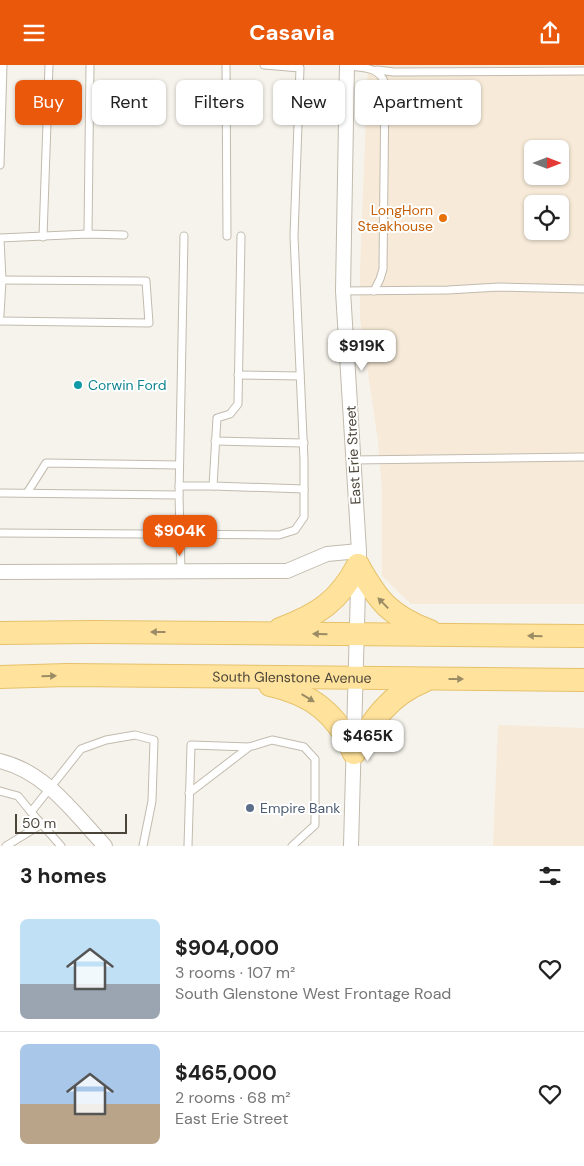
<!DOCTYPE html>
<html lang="en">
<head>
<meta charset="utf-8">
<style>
	body { margin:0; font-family:"DM Sans",sans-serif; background:#f6f6f6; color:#222; height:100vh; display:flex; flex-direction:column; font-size:19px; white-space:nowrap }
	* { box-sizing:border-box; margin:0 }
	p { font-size:16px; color:#767676 }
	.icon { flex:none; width:28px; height:28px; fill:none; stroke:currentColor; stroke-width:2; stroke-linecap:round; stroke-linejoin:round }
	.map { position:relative; height:781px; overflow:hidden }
	.side { display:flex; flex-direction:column; background:#fff; flex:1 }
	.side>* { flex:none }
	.top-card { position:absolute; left:15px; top:15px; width:555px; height:45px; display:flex; gap:10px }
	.needle { width:32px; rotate:90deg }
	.controls { position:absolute; left:524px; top:75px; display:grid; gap:10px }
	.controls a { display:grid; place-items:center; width:45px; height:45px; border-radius:8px; background:#fff; box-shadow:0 1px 4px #0004; font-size:25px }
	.scale { position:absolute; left:15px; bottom:12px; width:112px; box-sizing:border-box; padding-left:5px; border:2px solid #4b4439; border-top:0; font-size:14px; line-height:18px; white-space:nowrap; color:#4b4439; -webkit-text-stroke:4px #fff; paint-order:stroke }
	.price { position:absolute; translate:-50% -42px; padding:0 11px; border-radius:10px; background:#fff; color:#222; font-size:16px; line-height:32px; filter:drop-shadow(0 1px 2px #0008) }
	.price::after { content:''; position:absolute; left:50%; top:30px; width:15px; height:11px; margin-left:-8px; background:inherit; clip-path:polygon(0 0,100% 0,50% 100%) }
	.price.current { background:#ea580c; color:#fff }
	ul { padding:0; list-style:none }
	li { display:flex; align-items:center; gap:15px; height:125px; padding:0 20px }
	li+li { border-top:1px solid #e0e0e0 }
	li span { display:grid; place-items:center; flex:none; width:140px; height:100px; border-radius:8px; color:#555 }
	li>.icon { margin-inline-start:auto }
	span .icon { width:60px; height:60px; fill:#fffc; stroke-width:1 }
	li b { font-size:21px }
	h2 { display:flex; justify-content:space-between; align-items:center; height:60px; padding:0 20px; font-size:21px }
	.tag { padding:0 18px; border-radius:8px; background:#fff; box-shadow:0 1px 4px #0004; font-size:18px; line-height:45px }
	.tag.current { background:#ea580c; color:#fff }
	header { display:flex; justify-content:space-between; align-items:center; height:65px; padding:0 20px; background:#ea580c; color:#fff; font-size:22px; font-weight:800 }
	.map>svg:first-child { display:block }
</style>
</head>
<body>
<header><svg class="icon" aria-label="menu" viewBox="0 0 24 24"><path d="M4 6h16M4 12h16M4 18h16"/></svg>Casavia<svg class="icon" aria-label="share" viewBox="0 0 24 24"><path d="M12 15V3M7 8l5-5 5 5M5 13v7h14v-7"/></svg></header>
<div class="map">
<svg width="584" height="781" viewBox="0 0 584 781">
	<rect width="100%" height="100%" fill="#f6f3ec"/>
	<g fill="#f7ead8" fill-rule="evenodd">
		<path d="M 368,0 L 584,0 L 584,539 L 411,539 L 382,511 L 382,425 L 378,376 L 360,254 L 360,207 ZM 532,84 L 560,84 L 560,111 L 532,111 ZM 532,139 L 560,139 L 560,166 L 532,166 Z"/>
		<polygon points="498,660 584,663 584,781 493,781"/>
	</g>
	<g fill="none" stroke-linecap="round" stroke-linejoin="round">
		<g stroke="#c2bbae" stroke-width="9">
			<g id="service">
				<polyline points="226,0 227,171"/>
				<path d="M 347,1 C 362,3 380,1 385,19 L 383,204 L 380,214 L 374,226"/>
				<polyline points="377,5 394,7 584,6"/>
				<polyline points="0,100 3,0"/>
				<polyline points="88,169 90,0"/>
				<polyline points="43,172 49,0"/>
				<polyline points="0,173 88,169 124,170"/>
				<polyline points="0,174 2,215 0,250"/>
				<polyline points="343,226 448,225 499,222 584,224"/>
				<polyline points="0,256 149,258 146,216 2,215"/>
				<polyline points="238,310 300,311"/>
				<polyline points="215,376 304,378"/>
				<polyline points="353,395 584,392"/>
				<polyline points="179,421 213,421 217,353 230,349 238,339 241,171"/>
				<polyline points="213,421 304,424"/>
				<polyline points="0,428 179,430 181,506"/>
				<polyline points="27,428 46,398 179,400"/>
				<polyline points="179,430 184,171"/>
				<polyline points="0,468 279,470 295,465 304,452 304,395 294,171 300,3 264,0"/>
				<polyline points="0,726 18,731 31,747"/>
				<polyline points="189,728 249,682"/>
				<polyline points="6,781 42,759"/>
				<polyline points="61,781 31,747 81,684 106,675 135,670 154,675 152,736 143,781"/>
				<polyline points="188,781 191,680 249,682 272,675 304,682 315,694 315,760 292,781"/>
			</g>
		</g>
		<g stroke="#c2bbae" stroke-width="16">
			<g id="minor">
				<polyline points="347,0 343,226 359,486 351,781"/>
				<polyline points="0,507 287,506 327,489 359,486"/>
				<path d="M 0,696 C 46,707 74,748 105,781"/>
			</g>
		</g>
		<g stroke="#e6c16a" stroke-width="24">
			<g id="primary">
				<path d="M 358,500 C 378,536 390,551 430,566"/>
				<path d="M 280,564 C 318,550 339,536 358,500"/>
				<polyline points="0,568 92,567 584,571"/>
				<path id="s1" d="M 0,612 L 67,610 L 584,615"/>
				<path d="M 270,620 C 312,629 337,649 354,688"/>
				<path d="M 354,688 C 372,656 389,630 424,616"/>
			</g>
		</g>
		<use href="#service" stroke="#fff" stroke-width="7"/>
		<use href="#minor" stroke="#fff" stroke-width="14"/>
		<use href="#primary" stroke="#ffe39c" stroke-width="22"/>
	</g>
	<defs><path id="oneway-solid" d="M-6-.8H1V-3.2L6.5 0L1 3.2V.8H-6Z" transform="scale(1.25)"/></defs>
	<g fill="#9c8c66">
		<use href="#oneway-solid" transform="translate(383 538) rotate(-134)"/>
		<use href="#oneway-solid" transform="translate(158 567) rotate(-180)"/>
		<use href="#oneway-solid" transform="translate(320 569) rotate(-179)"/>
		<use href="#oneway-solid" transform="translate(535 571) rotate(-179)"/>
		<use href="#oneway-solid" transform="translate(49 611) rotate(-1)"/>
		<use href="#oneway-solid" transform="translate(456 614)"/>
		<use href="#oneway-solid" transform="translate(308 633) rotate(31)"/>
	</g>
	<circle fill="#e8710a" stroke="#fff" stroke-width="2" cx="443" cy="153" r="5"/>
	<circle fill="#0f9aa8" stroke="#fff" stroke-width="2" cx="78" cy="320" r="5"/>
	<circle fill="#5c6f8a" stroke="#fff" stroke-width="2" cx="250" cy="743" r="5"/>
	<g text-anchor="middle" stroke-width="4" stroke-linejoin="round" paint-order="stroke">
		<g font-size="14" fill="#c56008" stroke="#fff" text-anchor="end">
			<text x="433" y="150">LongHorn<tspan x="433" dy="16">Steakhouse</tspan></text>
		</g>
		<g font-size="14" fill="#0d838f" stroke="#fff" text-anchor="start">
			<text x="88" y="325">Corwin Ford</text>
		</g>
		<g font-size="14" fill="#4b4439" stroke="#fff">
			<text transform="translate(353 390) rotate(-93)" y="5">East Erie Street</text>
			<text dy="5" stroke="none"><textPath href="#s1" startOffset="292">South Glenstone Avenue</textPath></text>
		</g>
		<g font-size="14" fill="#4e5e75" stroke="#fff" text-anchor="start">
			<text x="260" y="748">Empire Bank</text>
		</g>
	</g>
</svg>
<div class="controls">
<a><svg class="needle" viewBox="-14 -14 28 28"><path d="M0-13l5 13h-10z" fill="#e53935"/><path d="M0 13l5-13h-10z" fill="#767676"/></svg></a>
<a><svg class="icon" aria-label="locate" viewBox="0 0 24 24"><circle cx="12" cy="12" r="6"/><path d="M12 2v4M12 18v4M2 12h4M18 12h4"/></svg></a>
</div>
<div class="scale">50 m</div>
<b class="price" style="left:362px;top:307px">$919K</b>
<b class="price current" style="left:180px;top:492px">$904K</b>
<b class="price" style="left:368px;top:697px">$465K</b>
<div class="top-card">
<a class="tag current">Buy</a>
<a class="tag">Rent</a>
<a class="tag">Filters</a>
<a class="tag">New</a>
<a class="tag">Apartment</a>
</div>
</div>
<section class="side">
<h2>3 homes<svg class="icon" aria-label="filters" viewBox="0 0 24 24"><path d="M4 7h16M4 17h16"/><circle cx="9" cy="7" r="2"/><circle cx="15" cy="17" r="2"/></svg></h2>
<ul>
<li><span style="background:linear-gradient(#bfe0f5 65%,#9aa5b1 0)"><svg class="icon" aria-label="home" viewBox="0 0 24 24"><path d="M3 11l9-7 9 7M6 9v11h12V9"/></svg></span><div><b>$904,000</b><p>3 rooms · 107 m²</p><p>South Glenstone West Frontage Road</p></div><svg class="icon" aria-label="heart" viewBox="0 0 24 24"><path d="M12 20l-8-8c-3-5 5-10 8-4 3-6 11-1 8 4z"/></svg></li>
<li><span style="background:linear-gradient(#a9c7e8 60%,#b9a48a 0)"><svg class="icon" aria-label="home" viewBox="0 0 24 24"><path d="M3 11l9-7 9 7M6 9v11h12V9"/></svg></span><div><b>$465,000</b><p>2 rooms · 68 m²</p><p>East Erie Street</p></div><svg class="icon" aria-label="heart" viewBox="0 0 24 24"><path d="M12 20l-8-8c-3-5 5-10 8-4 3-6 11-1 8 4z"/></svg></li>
</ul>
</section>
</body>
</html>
